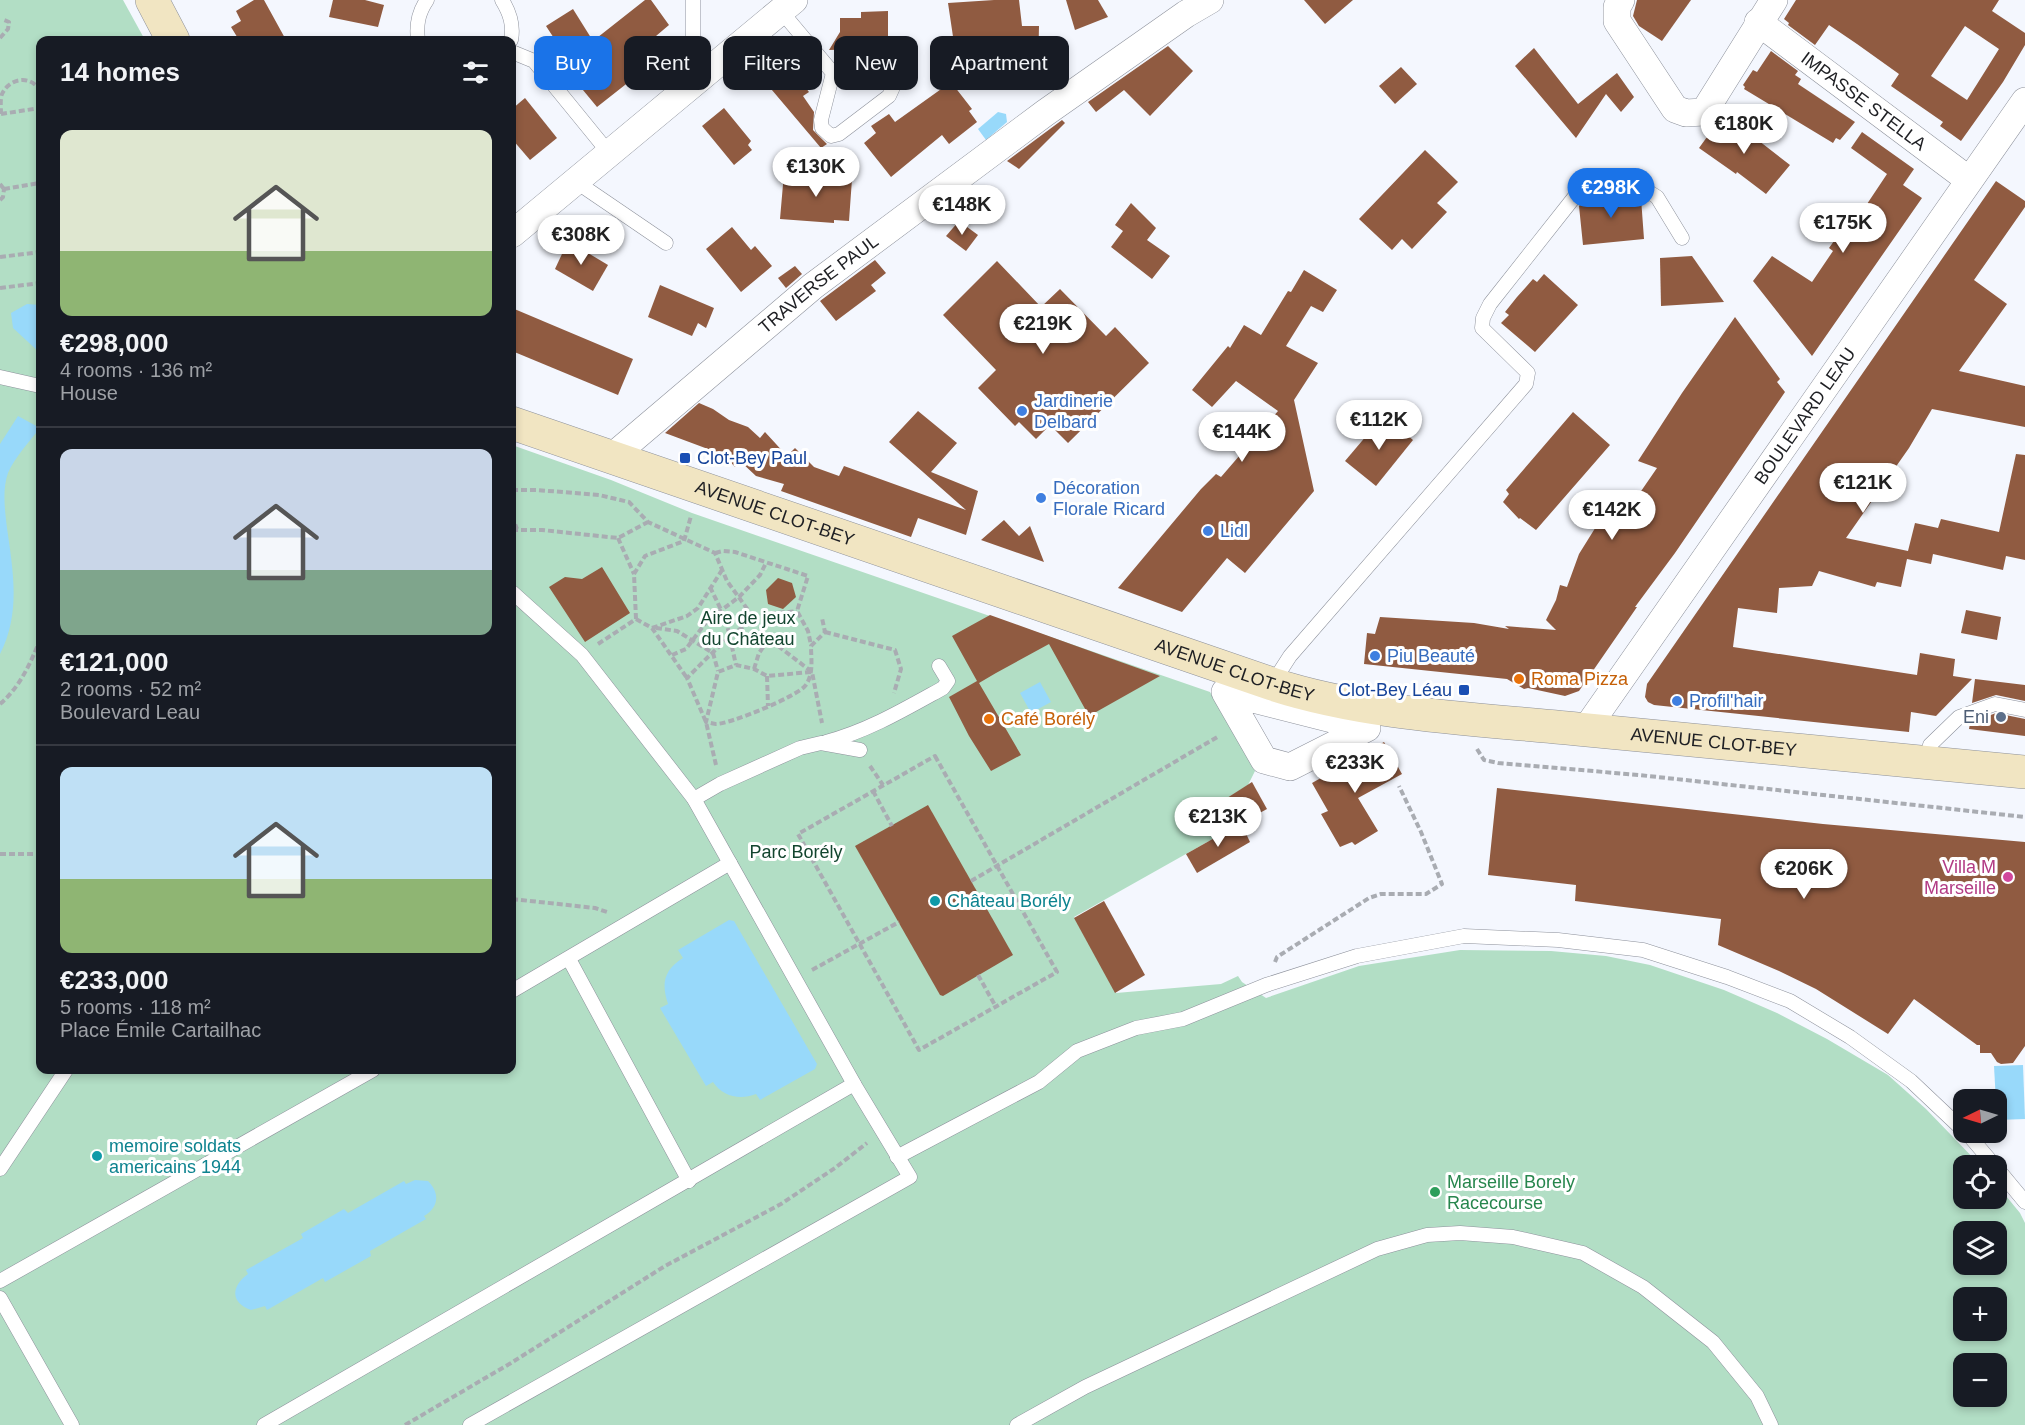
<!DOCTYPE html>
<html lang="en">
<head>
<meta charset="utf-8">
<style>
	body { margin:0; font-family:Helvetica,sans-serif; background:#20242c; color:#f1f3f6; height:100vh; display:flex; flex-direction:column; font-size:22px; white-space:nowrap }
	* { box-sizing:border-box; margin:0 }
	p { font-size:20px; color:#9ea1a6 }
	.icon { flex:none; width:33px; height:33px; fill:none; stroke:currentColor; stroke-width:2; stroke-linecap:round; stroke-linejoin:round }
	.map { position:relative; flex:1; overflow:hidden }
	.drawer { position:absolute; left:36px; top:36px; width:480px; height:1038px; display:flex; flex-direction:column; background:#171b24; border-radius:12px; box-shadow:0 3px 9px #0003 }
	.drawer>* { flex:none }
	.top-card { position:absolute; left:534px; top:36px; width:570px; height:54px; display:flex; gap:12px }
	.needle { width:39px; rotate:265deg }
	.tools { position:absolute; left:1953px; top:1089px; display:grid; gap:12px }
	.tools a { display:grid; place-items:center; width:54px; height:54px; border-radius:12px; background:#171b24; box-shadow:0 3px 9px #0003; font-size:30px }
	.price { position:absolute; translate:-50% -51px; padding:0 14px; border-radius:21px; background:#fff; color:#222; font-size:20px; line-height:39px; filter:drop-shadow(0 2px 3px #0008) }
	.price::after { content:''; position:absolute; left:50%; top:36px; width:18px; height:14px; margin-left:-9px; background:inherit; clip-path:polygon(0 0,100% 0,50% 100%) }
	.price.active { background:#1a73e8; color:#fff }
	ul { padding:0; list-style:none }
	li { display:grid; align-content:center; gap:12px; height:318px; padding:0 24px }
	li+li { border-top:2px solid #363941 }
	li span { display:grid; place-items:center; height:186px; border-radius:12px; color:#555 }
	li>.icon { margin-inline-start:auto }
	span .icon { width:108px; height:108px; fill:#fffc; stroke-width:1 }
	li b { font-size:26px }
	h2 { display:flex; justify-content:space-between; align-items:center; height:72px; padding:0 24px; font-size:26px }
	.pill { padding:0 21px; border-radius:12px; background:#171b24; box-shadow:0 3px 9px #0003; font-size:21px; line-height:54px }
	.pill.active { background:#1a73e8; color:#fff }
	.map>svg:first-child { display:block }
</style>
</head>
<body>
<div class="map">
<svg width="2025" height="1425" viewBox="0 0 2025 1425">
	<rect width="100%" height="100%" fill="#f4f7fe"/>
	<path fill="#b2dec5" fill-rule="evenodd" d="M 0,0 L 123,0 L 145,40 L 40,40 L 40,1070 L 512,1070 L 512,445 L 611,480 L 692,513 L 1210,692 L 1255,771 L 1248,785 L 1228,798 L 1241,823 L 1074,917 L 1116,993 L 1221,984 L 1238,976 L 1242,982 L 1266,998 L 1359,966 L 1460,950 L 1551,951 L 1606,956 L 1650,965 L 1724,990 L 1777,1013 L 1827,1039 L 1888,1075 L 1926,1109 L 1980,1165 L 1964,1166 L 1964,1198 L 1996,1198 L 1997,1185 L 2020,1213 L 2025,1223 L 2025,1425 L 0,1425 ZM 1964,1232 L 1996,1232 L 1996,1264 L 1964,1264 ZM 1964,1298 L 1996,1298 L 1996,1330 L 1964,1330 ZM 1964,1364 L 1996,1364 L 1996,1396 L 1964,1396 Z"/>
	<g fill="#98d9fa">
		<polygon points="998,112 1006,114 1007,122 986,140 978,129"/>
		<polygon points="27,304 40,305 40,353 13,328 11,313"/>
		<path d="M 18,416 L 40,428 C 29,442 15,457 8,473 C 2,490 5,511 7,528 C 13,571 21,613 0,654 L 0,444 Z"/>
		<polygon points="1040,682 1051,702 1031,713 1020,693"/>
		<path d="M 729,920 L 734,921 L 817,1064 L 815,1069 L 760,1100 L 756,1094 C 740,1100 723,1097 713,1082 L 706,1086 L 660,1008 L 668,1004 C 661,983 664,970 683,958 L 678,950 Z"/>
		<polygon points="2023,1065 2025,1119 1997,1120 1994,1066"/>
		<path d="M 415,1180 L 428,1181 C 440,1193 439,1207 424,1216 L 426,1219 L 370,1251 L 371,1256 L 325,1282 L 323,1278 L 267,1310 L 265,1306 L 251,1310 C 230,1303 231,1286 248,1274 L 246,1270 L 303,1238 L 301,1234 L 344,1209 L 348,1213 L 404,1181 L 406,1184 Z"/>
	</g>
	<g fill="#905b41" fill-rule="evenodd">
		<polygon points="254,0 264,0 286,40 239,40 231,27 241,21 236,11"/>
		<polygon points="333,0 365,0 384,5 378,27 329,17"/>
		<polygon points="645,0 651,0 669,25 656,36 660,41 624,74 630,81 597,107 578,84 582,81 546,26 573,9 593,41"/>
		<polygon points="994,0 1019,0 1022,26 1039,26 1038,69 1016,69 1015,55 994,58 993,46 955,50 948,3"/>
		<polygon points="1066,0 1098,0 1108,17 1075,30"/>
		<polygon points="1304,0 1353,0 1325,24"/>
		<polygon points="1637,0 1691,0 1662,41 1639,26 1633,16"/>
		<path d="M 1796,0 L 1999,0 L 1992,11 L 2025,33 L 2025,45 L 2003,82 L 1961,141 L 1940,126 L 1943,122 L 1891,86 L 1899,74 L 1857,44 L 1829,25 L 1815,45 L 1788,25 L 1789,23 L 1784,19 ZM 1965,26 L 1999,49 L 1967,100 L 1931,76 Z"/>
		<polygon points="888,11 888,48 829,50 840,32 840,18 861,18 861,12"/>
		<polygon points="1168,46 1193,71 1150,116 1124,90 1096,112 1088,102"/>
		<polygon points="1534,48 1578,104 1617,73 1634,97 1621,112 1606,94 1576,138 1515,66"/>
		<polygon points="1771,51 1798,71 1795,75 1801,79 1798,84 1855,122 1840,140 1836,138 1833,143 1744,89 1745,87 1743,85 1753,70 1757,72"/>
		<polygon points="782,58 809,92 803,96 814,112 813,130 827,144 821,148 760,76"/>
		<polygon points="1401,67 1417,84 1395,104 1379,86"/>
		<polygon points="951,82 972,109 969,111 977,122 949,144 942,135 891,177 864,143 876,133 871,126 889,114 895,122"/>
		<polygon points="525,98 557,138 530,160 512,139 512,109"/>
		<polygon points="724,108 751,141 748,145 752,150 734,165 702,126"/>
		<polygon points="1727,116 1790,165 1766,194 1737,172 1736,174 1699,148 1720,119 1724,120"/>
		<polygon points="1062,120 1065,123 1019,169 1007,161"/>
		<polygon points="1862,132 1914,169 1903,185 1922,198 1812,356 1753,281 1772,256 1812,282 1833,251 1829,248 1857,209 1861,213 1887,174 1851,148"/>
		<polygon points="1425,150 1458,182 1437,203 1447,212 1412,249 1402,239 1392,250 1359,219"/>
		<polygon points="784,173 852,179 849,221 834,220 834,223 780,219"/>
		<polygon points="1996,181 2025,201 2025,207 1974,280 2007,304 1959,371 2025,386 2025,427 1932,409 1909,448 1846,538 1908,551 1915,523 1938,528 1941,519 1999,532 2016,454 2025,455 2025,560 2006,556 2003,570 1933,554 1931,564 1907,559 1901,587 1877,582 1875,587 1819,571 1812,586 1779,588 1777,613 1738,608 1733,647 1917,675 1920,653 1955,659 1953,676 1972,679 1936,716 1911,712 1909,732 1654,705 1648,702 1645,697 1647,684"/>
		<polygon points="1609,193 1629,193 1629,197 1641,198 1644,239 1583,245 1579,206 1584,200 1590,200 1590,197"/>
		<polygon points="1131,203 1156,228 1147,240 1170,256 1152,279 1111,247 1123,231 1115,225"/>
		<polygon points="959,221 978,235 966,251 946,236"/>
		<polygon points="732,227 751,250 755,246 772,266 741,292 706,249"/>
		<polygon points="568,241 608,265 593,291 555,269"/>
		<polygon points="1692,256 1724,302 1661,306 1660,258"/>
		<polygon points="875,260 886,273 871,285 876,291 836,321 820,301"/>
		<polygon points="997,261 1041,307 1060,289 1106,336 1115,327 1149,363 1068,443 1050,425 1036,439 1019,422 1015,426 978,388 996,370 943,315"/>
		<polygon points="795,266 802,274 786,288 778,278"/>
		<polygon points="1304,270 1337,290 1323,312 1311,306 1286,346 1318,363 1294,400 1314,491 1245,573 1227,558 1182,612 1118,588 1201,489 1216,474 1221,477 1278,411 1236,381 1212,407 1192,390 1228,346 1230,348 1244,325 1261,335 1288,291 1291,292"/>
		<polygon points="1544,274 1578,305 1535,352 1501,323 1509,315 1505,312 1517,297 1533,279 1537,282"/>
		<polygon points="660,285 714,308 706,328 698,323 692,336 648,317"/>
		<polygon points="512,308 633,359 618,395 512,351"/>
		<polygon points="1735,317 1780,379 1777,382 1785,392 1675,553 1635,607 1637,607 1579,691 1565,696 1528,688 1524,689 1507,679 1364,664 1367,633 1375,634 1380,617 1474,623 1509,629 1505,626 1556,630 1546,620 1556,600 1560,585 1567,587 1579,554 1612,501 1628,510 1657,468 1638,461 1682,393"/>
		<polygon points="699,403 713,409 729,420 748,427 760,438 765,432 787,456 795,448 814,467 839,476 844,466 966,510 889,442 918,411 957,443 931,472 978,491 966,535 918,518 911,537 781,491 784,484 756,476 741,462 735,467 724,455 665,433"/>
		<polygon points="1573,412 1610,445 1536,530 1520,518 1519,519 1503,502 1509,494 1506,490"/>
		<polygon points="1384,415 1413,440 1376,486 1345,461"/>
		<polygon points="1004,520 1019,536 1030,526 1044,562 981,540"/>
		<polygon points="602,567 630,613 585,642 549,587 565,577 582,579"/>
		<polygon points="778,578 792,583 796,597 783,609 768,604 766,590"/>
		<polygon points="1966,610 2001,617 1997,640 1961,633"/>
		<polygon points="990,615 1104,656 1160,676 1089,716 1049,644 996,673 979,683 1021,755 991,771 969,736 949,697 977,681 952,636"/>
		<polygon points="1975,679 2025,685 2025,701 1996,695 1972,703"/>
		<polygon points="1996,713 2025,719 2025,736 1969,729 1970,723"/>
		<polygon points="1384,742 1402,774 1358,798 1378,831 1355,845 1352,842 1340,847 1321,814 1328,811 1312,783"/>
		<polygon points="1252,782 1267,809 1241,823 1227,798"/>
		<polygon points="1497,788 1823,824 2025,842 2025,1046 2013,1063 2001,1064 1997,1062 1991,1053 1980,1053 1980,1045 1977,1045 1914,999 1888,1034 1816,989 1779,971 1718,945 1721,919 1575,901 1576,885 1488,875"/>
		<polygon points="928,805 1013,955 943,996 940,995 855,846"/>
		<polygon points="1241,823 1250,842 1197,873 1186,854"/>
		<polygon points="1104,901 1145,975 1115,993 1074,918"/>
	</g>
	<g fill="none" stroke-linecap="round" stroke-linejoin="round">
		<g stroke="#8d919b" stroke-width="15">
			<g id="lane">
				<path d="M 502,0 C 510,13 514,25 511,40"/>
				<polyline points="781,11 833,73 821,120 822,128 831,136 839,134 889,96 894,85 891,77 833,73"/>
				<path d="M 418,40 C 416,25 418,13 427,0"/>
				<polyline points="512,52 534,61 609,153"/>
				<polyline points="693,82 693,0"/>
				<polyline points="575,181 666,243"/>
				<polyline points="0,377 40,386"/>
				<polyline points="1272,684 1290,656 1526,384 1528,373 1482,328 1483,318 1490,304 1576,195 1593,182 1609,177 1628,179 1657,197 1682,238"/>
				<path d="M 826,742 C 868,731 905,709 943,688 L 948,681 L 939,666"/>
				<polyline points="1926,763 1930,745 1959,717 1995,704 2025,710"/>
				<polyline points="694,799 720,784 800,748 821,743 860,750"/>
				<polyline points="569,959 689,1181"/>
				<polyline points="512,991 730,863"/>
				<polyline points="1966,1132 1995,1166"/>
				<polyline points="897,1157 1039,1082 1077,1051 1136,1028 1183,1019 1266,985 1357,956 1464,936 1558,940 1643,950 1727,977 1790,1001 1850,1037 1911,1081 1964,1131"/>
				<polyline points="1996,1167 2025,1202"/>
				<polyline points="0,1169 66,1070"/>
				<polyline points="0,1281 373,1070"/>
				<polyline points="0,1298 72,1425"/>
				<polyline points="264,1425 854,1084 694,799 582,655 512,592"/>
				<polyline points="470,1425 910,1177 854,1084"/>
				<polyline points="1017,1425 1085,1387 1377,1249 1427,1235 1460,1233 1513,1237 1583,1253 1643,1287 1713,1342 1757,1396 1771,1425"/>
			</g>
		</g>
		<g stroke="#8d919b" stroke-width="28">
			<g id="street">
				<polyline points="1621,0 1617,7 1617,21 1675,109 1686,113 1704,112 1774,0"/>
				<path id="s1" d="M 1758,22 L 1969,180"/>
				<polyline points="512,234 794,0"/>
				<path id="s2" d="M 613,456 L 813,286 L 1045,113 L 1186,14 L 1210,0"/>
				<polygon points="1225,692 1367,728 1290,767 1264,760"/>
				<path id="s3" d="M 1586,729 L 2025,101"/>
			</g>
		</g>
		<g stroke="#8d919b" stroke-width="34">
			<g id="secondary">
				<polyline points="152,0 173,40"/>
				<path id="s4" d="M 512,423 L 1272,684 C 1367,715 1478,719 1577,729 C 1726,743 1876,758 2025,772"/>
			</g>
		</g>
		<g stroke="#a9acb2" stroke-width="4" stroke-dasharray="6 3" stroke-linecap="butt">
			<polyline points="0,38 8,29 9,22 4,20"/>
			<path d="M 1,114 C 1,108 0,99 2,94 C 10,77 32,75 40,91"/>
			<polyline points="1,114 40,108"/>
			<polyline points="0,184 4,189"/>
			<polyline points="4,189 40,183"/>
			<polyline points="0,200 3,197 4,189"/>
			<polyline points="0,257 40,252"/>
			<polyline points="0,288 40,283"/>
			<polyline points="512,490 537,490 599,495 629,502 648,522 715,553 727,581 769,639 812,672 822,723"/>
			<polyline points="512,516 517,529"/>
			<polyline points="512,530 542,530 618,538 648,522"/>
			<polyline points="618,538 634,574"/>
			<polyline points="715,553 723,551 735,552 808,576 797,611 808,631 811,645"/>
			<polyline points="710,587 726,620 736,665"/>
			<polyline points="636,619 634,574 645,556 684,541 691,516"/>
			<polyline points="636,619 652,628 687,678"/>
			<polyline points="652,628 687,616 698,608 722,570"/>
			<polyline points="656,628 677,631 713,653 718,671"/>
			<polyline points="825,632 895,650 901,669 894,693"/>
			<polyline points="598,644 636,619"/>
			<polyline points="672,655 686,649 707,621 739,597 760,575 766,563"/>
			<polyline points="754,669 759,653 769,639"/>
			<path d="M 811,672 L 767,676 L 754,669 L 736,665 L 718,672 L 706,722 C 707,722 715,724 716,724 C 730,724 796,697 805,686 C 814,675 811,659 811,646 L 825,632 L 822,618"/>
			<polyline points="767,676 768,706"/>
			<path d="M 0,704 C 20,687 30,664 40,640"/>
			<polyline points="1477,749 1484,760 1498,763 1639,775 2025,817"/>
			<polygon points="935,756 1057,972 919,1050 798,834"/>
			<path d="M 716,765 L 706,722 L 687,678 C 706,659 739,624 764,615 C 774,612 786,613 797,611"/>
			<polyline points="870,766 883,785"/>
			<polyline points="873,791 892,826"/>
			<polyline points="0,854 40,854"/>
			<polyline points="971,881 1219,736"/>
			<polyline points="512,899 595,908 607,912"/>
			<polyline points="1275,962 1277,957 1369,898 1381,894 1426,894 1442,884 1421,832 1399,786"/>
			<polyline points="812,970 899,922"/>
			<polyline points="978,975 996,1007"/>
			<polyline points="405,1425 511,1363 665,1266 781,1204 835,1168 867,1143"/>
		</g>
		<use href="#lane" stroke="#fff" stroke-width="14"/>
		<use href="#street" stroke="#fff" stroke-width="27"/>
		<use href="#secondary" stroke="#f1e5c2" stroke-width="33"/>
	</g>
	<g fill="#3f7fe0" stroke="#fff" stroke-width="2">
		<circle cx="1022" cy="411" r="6"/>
		<circle cx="1041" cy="498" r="6"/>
		<circle cx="1208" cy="531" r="6"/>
		<circle cx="1375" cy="656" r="6"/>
		<circle cx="1677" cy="701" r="6"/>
	</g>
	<g fill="#1a4fb4" stroke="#fff" stroke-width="2">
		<rect x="679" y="452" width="12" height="12" rx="3"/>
		<rect x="1458" y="684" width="12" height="12" rx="3"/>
	</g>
	<g fill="#e8710a" stroke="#fff" stroke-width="2">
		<circle cx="1519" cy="679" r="6"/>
		<circle cx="989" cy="719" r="6"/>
	</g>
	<circle fill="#5c6f8a" stroke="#fff" stroke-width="2" cx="2001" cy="717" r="6"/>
	<circle fill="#d1479c" stroke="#fff" stroke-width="2" cx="2008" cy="877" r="6"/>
	<g fill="#0f9aa8" stroke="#fff" stroke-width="2">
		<circle cx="935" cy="901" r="6"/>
		<circle cx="97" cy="1156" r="6"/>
	</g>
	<circle fill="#2e9e5b" stroke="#fff" stroke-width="2" cx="1435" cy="1192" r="6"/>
	<g text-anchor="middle" stroke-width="6" stroke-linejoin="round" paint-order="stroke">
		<g font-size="18" fill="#1e1f23" stroke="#fff">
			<text dy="6" stroke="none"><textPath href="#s1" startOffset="132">IMPASSE STELLA</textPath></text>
			<text dy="6" stroke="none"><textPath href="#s2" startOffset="268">TRAVERSE PAUL</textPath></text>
			<text dy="6" stroke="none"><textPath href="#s3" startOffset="382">BOULEVARD LEAU</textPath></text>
			<text dy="6" stroke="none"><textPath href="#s4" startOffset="278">AVENUE CLOT-BEY</textPath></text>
			<text dy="6" stroke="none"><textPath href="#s4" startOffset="764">AVENUE CLOT-BEY</textPath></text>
			<text dy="6" stroke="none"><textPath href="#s4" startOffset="1250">AVENUE CLOT-BEY</textPath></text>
		</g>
		<g font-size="18" fill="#366cbe" stroke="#fff" text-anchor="start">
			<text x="1034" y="407">Jardinerie<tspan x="1034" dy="21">Delbard</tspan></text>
			<text x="1053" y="494">Décoration<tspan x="1053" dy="21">Florale Ricard</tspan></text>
			<text x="1220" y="537">Lidl</text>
			<text x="1387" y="662">Piu Beauté</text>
			<text x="1689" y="707">Profil'hair</text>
		</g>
		<g font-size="18" fill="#164399" stroke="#fff" text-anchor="start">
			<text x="697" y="464">Clot-Bey Paul</text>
			<text x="1452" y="696" text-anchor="end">Clot-Bey Léau</text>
		</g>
		<g font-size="18" fill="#13452f" stroke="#fff">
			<text x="748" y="624">Aire de jeux<tspan x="748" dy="21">du Château</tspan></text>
			<text x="796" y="858">Parc Borély</text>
		</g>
		<g font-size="18" fill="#c56008" stroke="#fff" text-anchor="start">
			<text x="1531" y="685">Roma Pizza</text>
			<text x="1001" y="725">Café Borély</text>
		</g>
		<g font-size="18" fill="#4e5e75" stroke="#fff" text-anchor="end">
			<text x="1989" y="723">Eni</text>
		</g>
		<g font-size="18" fill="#b23c85" stroke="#fff" text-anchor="end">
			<text x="1996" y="873">Villa M<tspan x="1996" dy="21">Marseille</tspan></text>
		</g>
		<g font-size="18" fill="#0d838f" stroke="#fff" text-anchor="start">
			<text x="947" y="907">Château Borély</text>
			<text x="109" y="1152">memoire soldats<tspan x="109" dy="21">americains 1944</tspan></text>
		</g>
		<g font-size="18" fill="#27864d" stroke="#fff" text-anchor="start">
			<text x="1447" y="1188">Marseille Borely<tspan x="1447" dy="21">Racecourse</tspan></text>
		</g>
	</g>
</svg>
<div class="tools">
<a><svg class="needle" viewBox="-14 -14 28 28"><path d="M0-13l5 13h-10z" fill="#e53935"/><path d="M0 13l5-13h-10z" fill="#9ea1a6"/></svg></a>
<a><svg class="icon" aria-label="locate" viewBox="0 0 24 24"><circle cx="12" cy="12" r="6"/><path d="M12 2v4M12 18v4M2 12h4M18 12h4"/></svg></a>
<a><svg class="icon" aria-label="layers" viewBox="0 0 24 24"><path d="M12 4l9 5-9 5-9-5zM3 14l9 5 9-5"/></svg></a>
<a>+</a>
<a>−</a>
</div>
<b class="price" style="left:1744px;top:155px">€180K</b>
<b class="price" style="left:816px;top:198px">€130K</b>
<b class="price active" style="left:1611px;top:219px">€298K</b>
<b class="price" style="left:962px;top:236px">€148K</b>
<b class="price" style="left:1843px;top:254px">€175K</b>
<b class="price" style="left:581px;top:266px">€308K</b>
<b class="price" style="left:1043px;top:355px">€219K</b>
<b class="price" style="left:1379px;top:451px">€112K</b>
<b class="price" style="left:1242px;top:463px">€144K</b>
<b class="price" style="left:1863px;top:514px">€121K</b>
<b class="price" style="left:1612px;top:541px">€142K</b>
<b class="price" style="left:1355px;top:794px">€233K</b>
<b class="price" style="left:1218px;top:848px">€213K</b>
<b class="price" style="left:1804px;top:900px">€206K</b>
<div class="top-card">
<a class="pill active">Buy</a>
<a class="pill">Rent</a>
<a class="pill">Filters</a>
<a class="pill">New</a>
<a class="pill">Apartment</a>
</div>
<section class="drawer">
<h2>14 homes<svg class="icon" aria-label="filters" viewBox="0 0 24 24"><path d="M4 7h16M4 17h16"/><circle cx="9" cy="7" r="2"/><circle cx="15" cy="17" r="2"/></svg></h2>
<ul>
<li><span style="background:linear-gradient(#dfe7d0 65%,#8fb573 0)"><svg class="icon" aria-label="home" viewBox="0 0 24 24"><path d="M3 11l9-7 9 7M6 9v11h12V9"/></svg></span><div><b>€298,000</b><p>4 rooms · 136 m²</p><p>House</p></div></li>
<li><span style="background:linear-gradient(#c9d6e8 65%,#7fa58c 0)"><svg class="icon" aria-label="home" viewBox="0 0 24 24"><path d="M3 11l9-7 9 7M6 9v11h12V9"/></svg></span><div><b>€121,000</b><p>2 rooms · 52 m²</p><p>Boulevard Leau</p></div></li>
<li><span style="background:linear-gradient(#bfe0f5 60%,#8fb573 0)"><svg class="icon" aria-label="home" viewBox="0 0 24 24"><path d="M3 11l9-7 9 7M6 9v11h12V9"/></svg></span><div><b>€233,000</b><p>5 rooms · 118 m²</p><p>Place Émile Cartailhac</p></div></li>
</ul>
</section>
</div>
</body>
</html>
